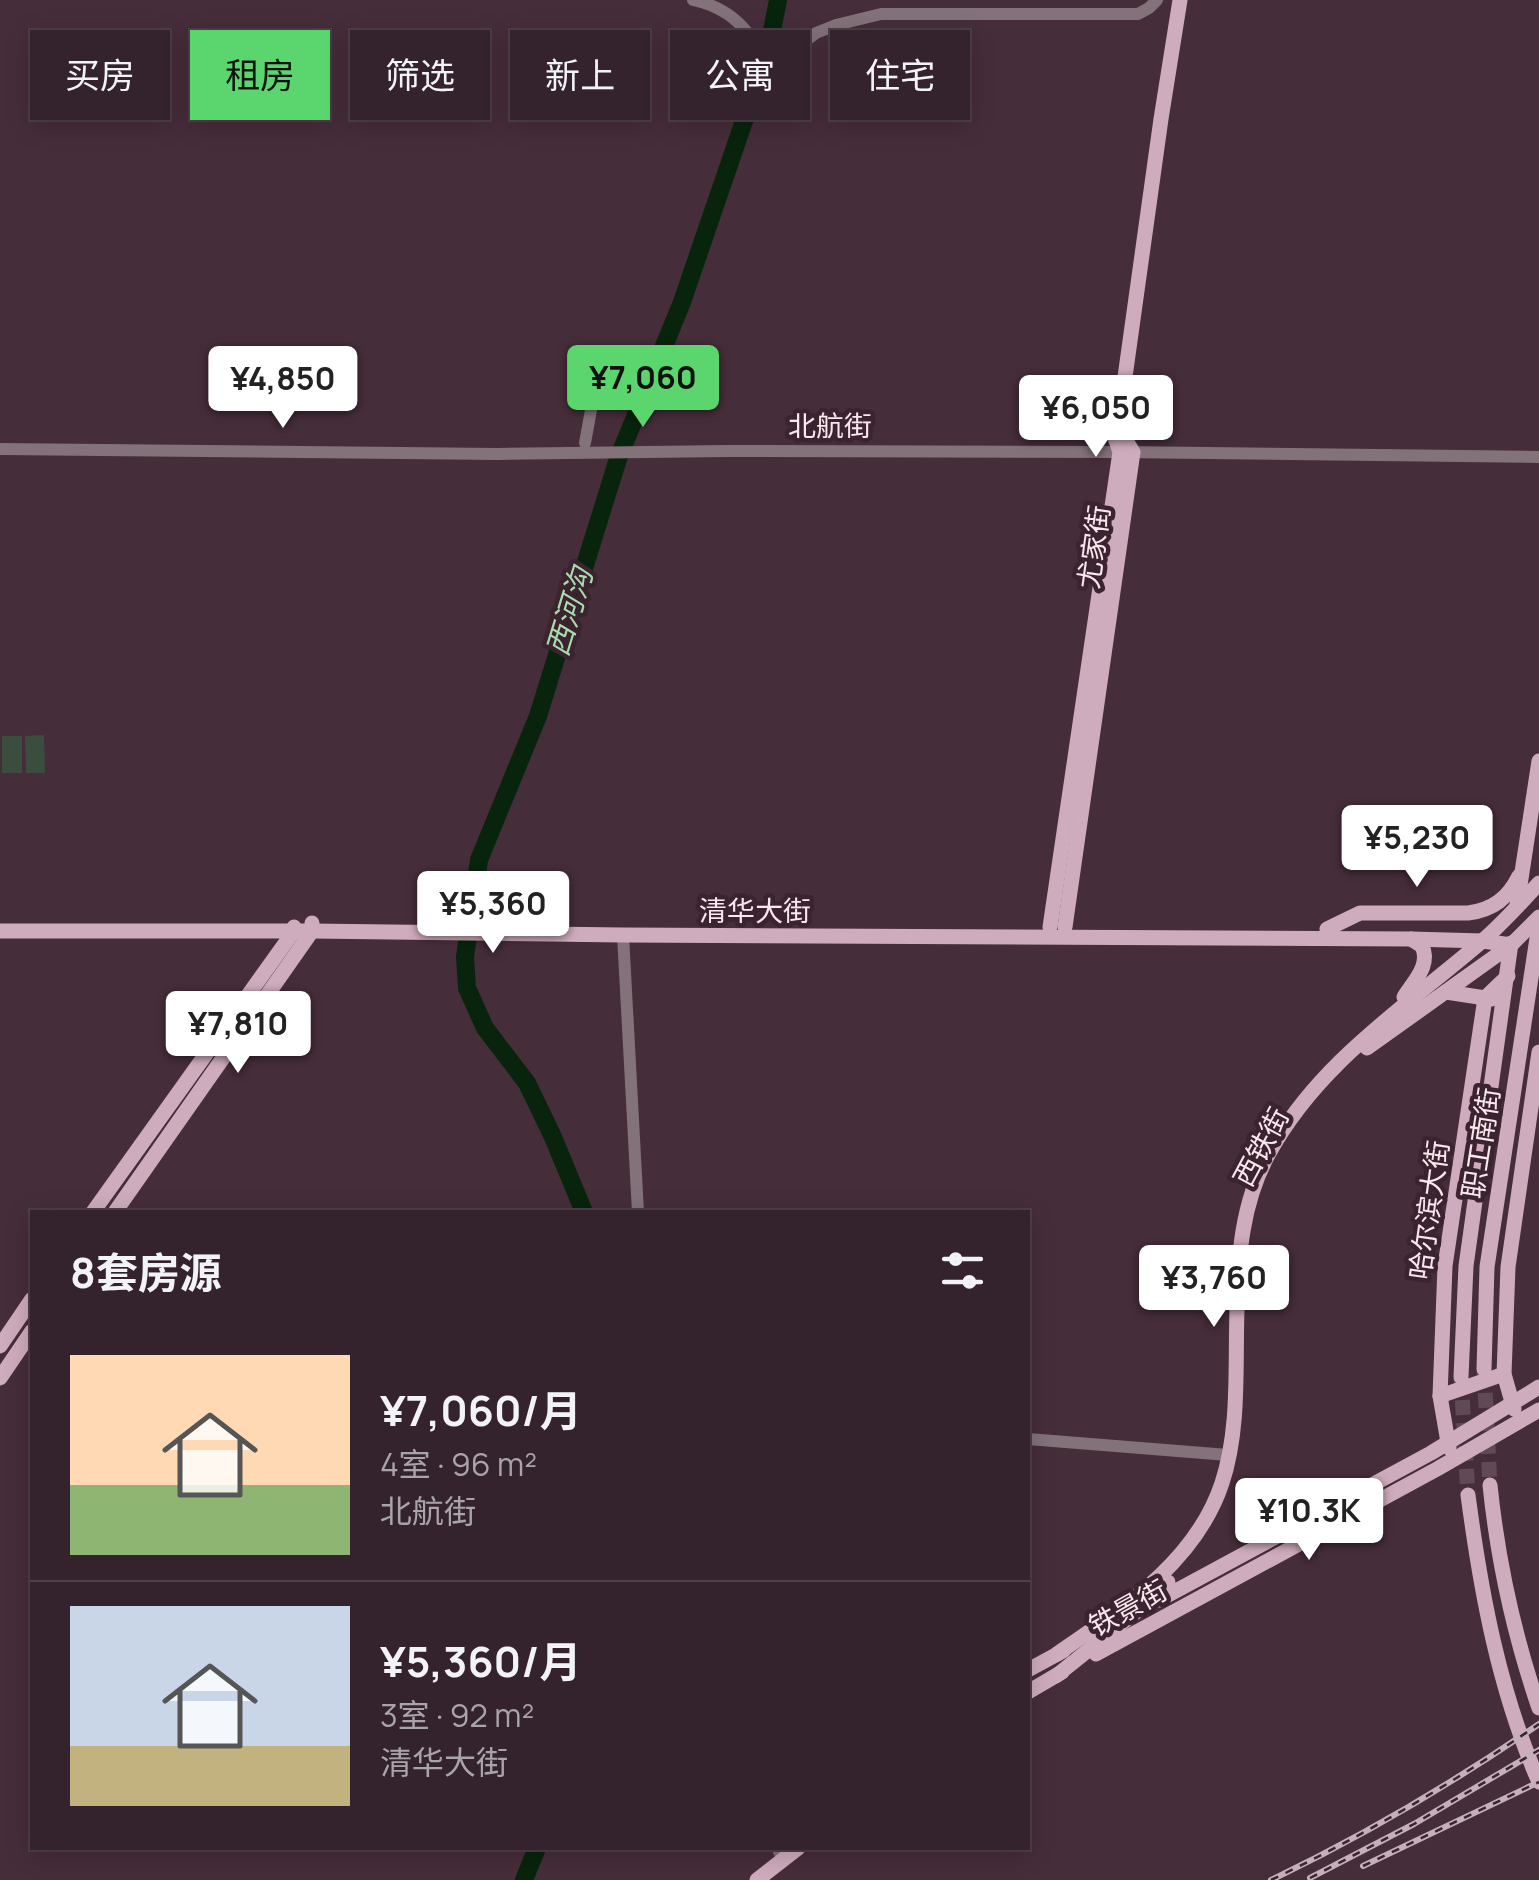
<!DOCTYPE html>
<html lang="zh">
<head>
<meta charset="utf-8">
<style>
	body { margin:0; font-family:Manrope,"Noto Sans SC",sans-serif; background:#3c2a34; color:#f1f3f6; height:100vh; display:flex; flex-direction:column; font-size:38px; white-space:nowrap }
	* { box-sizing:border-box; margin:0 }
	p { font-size:32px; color:#a9a4a9 }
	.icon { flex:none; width:55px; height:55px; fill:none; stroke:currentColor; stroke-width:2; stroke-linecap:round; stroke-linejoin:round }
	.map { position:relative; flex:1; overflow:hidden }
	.side { position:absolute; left:30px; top:1210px; width:1000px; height:640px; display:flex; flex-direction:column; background:#34222c; border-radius:0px; box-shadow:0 5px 25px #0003,0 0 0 2px #4e3f48 }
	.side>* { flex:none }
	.guide { position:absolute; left:30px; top:30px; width:1000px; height:90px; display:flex; gap:20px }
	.price { position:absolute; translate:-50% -85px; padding:0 22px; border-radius:10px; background:#fff; color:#222; font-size:32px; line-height:65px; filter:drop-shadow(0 2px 5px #0008) }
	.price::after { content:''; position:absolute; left:50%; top:60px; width:30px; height:22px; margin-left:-15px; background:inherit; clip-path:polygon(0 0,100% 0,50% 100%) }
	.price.active { background:#5bd56e; color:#111 }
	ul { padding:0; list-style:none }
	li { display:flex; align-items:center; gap:30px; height:250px; padding:0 40px }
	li+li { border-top:2px solid #4e3f48 }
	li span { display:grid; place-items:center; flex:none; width:280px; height:200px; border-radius:0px; color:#555 }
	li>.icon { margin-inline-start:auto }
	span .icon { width:120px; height:120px; fill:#fffc; stroke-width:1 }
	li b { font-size:42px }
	h2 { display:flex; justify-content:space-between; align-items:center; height:120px; padding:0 40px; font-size:42px }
	.tag { padding:0 35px; border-radius:0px; background:#34222c; box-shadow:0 5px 25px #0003,0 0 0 2px #4e3f48; font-size:35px; line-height:90px }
	.tag.active { background:#5bd56e; color:#111 }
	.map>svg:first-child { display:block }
</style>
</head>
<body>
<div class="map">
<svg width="1539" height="1880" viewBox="0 0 1539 1880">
	<rect width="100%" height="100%" fill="#462d3a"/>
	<g fill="#3b4d3c">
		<polygon points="44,735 45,773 26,773 25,736"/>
		<rect x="2" y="736" width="20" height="37"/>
	</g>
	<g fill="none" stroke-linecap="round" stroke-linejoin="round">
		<g stroke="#08240c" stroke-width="18">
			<polyline points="584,1212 553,1137 527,1083 485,1028 467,988 465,957 479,860 538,716 618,459 682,302 768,51 778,0"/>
			<polyline points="524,1880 537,1848"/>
		</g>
		<g stroke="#614955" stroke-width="15" stroke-dasharray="15 8" stroke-linecap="butt">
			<polyline points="1484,1370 1490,1485"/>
			<polyline points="1461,1377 1468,1495"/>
		</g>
		<g stroke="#83727a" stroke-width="12">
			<path d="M 693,0 C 717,5 738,18 752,39 L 800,45 L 816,33 L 836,25 L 881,14 L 1138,14 L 1149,8 L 1157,0"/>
			<polyline points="585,443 597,377"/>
			<polyline points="0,449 498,454 727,451 1120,452 1539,457"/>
			<polyline points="623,935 638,1212"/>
			<polyline points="1028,1439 1228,1455"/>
			<polyline points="779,1852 779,1848"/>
		</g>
		<g stroke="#cfacbd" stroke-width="15">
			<polyline points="1517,905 1539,761"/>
			<polyline points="1050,927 1120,452 1114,435"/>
			<polyline points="1065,927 1133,452 1118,427 1161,119 1180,0"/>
			<path d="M 1327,929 L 1360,913 L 1468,913 C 1493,910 1508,898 1519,876"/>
			<polyline points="0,931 312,931 623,935 1411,939 1483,941 1511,945"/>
			<polyline points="1446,992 1492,999"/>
			<path d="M 1404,997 C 1414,981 1431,965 1422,946 L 1411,939"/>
			<polyline points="1367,1048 1511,945 1539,917"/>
			<polyline points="93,1212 294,931 294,927"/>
			<polyline points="115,1212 312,931 312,923"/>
			<polyline points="0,1346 32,1299"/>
			<polyline points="1484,1369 1487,1267 1539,925"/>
			<polyline points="1461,1377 1466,1266 1511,943"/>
			<polyline points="0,1378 32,1331"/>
			<polyline points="1440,1396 1504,1374"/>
			<polyline points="1514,1409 1504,1374 1508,1267 1539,1052"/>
			<polyline points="1449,1448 1440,1396 1445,1266 1485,998 1508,976"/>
			<path d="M 1490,1485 C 1498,1563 1514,1635 1539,1708"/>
			<path d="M 1468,1495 C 1481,1593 1499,1691 1539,1782"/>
			<polyline points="1159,1600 1431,1453 1539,1387"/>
			<path d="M 1057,1654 C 1122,1609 1196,1562 1222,1483 C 1240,1429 1235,1366 1237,1310 C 1238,1256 1242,1203 1268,1155 C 1317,1064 1404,1008 1481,942 C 1502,924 1521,903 1539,883"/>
			<polyline points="1096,1654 1437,1469 1539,1410"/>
			<polyline points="1028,1670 1063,1651"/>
			<polyline points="1056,1676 1136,1612 1168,1582"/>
			<polyline points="1028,1692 1062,1672"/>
			<polyline points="757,1880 798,1848"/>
		</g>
		<g stroke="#c4b0b9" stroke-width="6">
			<g id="rail">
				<polyline points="1363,1866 1539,1782"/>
				<polyline points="1310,1878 1414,1824 1539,1750"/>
				<path d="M 1271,1880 C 1365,1835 1453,1783 1539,1724"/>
			</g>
		</g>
		<use href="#rail" stroke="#3b232f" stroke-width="2.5" stroke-dasharray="8" stroke-linecap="butt"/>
	</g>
	<g text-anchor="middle" stroke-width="9" stroke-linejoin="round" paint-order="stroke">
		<g font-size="28" fill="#f8e7ee" stroke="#3b232f">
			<text x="830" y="436">北航街</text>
			<text transform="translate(1094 547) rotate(-82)" y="10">尤家街</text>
			<text x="755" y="921">清华大街</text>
			<text transform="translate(1481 1143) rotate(-81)" y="10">职工南街</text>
			<text transform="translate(1261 1147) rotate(-62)" y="10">西铁街</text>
			<text transform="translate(1429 1210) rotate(-82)" y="10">哈尔滨大街</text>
			<text transform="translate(1128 1608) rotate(-29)" y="10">铁景街</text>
		</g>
		<g font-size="30" font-style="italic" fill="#a9dcac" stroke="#3b232f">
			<text transform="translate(570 612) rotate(-73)" y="10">西河沟</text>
		</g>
	</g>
</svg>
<b class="price active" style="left:643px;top:430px">¥7,060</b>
<b class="price" style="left:283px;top:431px">¥4,850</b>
<b class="price" style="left:1096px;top:460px">¥6,050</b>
<b class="price" style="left:1417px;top:890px">¥5,230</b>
<b class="price" style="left:493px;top:956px">¥5,360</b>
<b class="price" style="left:238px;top:1076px">¥7,810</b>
<b class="price" style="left:1214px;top:1330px">¥3,760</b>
<b class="price" style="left:1309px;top:1563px">¥10.3K</b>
<div class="guide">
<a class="tag">买房</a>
<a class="tag active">租房</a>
<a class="tag">筛选</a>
<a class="tag">新上</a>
<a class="tag">公寓</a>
<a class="tag">住宅</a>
</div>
<section class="side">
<h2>8套房源<svg class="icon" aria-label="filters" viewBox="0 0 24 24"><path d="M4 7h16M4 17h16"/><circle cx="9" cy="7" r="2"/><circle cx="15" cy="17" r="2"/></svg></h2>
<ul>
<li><span style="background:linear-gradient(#ffd9b3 65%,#8fb573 0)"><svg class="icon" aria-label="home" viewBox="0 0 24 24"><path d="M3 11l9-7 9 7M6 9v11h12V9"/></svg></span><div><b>¥7,060/月</b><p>4室 · 96 m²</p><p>北航街</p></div></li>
<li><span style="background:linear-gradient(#c9d6e8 70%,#c2b280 0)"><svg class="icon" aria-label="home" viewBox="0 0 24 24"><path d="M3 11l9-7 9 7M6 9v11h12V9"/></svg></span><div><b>¥5,360/月</b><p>3室 · 92 m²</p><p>清华大街</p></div></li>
</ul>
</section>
</div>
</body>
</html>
